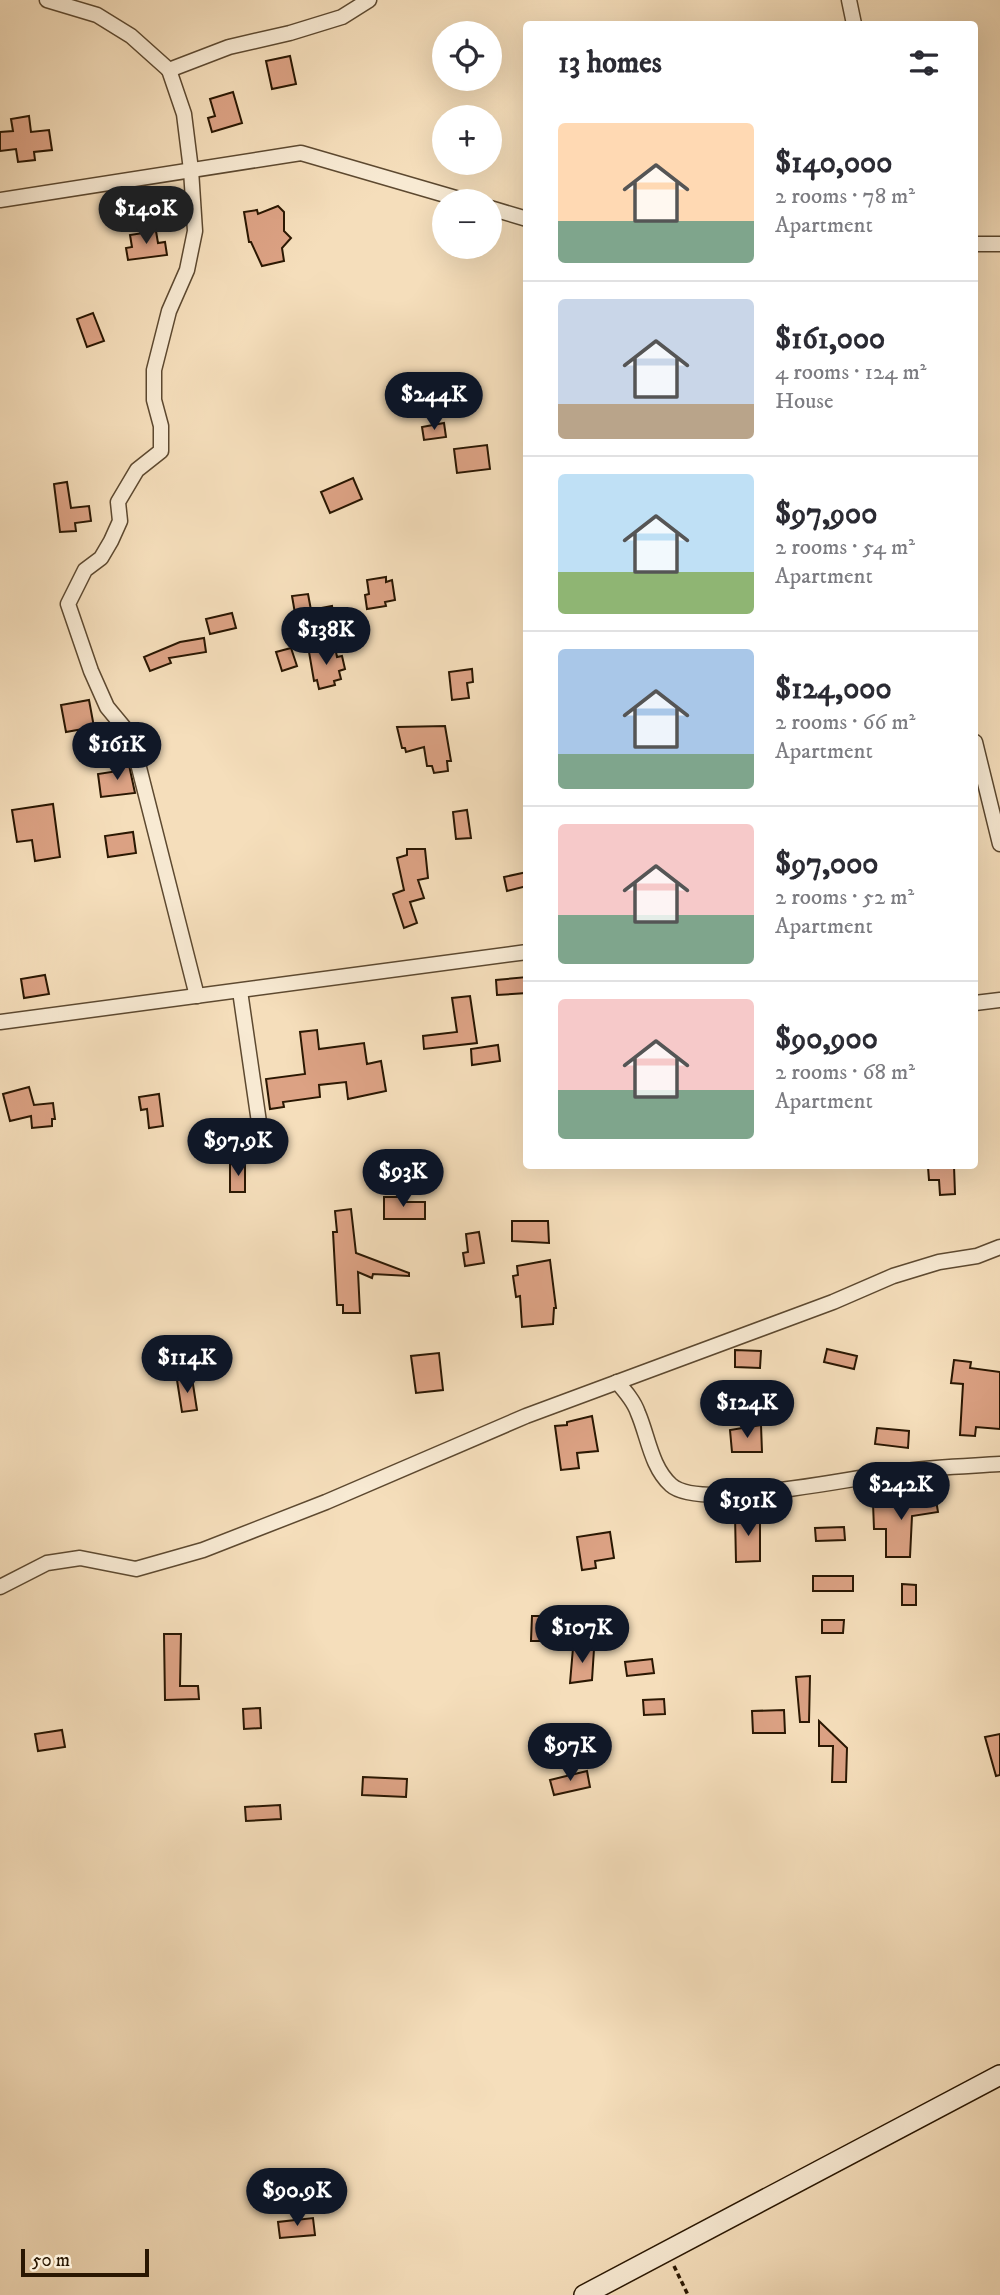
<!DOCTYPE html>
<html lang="en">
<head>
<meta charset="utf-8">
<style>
	body { margin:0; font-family:"IM FELL DW Pica",serif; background:#f7f7f7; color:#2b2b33; height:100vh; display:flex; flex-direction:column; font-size:26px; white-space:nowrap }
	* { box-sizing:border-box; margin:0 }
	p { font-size:23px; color:#7c7c81 }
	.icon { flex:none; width:38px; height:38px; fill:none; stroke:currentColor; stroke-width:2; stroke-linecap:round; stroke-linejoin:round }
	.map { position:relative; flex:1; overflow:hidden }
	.details { position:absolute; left:523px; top:21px; width:455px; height:1148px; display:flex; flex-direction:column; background:#fff; border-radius:7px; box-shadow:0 7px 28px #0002 }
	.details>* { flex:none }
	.controls { position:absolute; left:432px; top:21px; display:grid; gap:14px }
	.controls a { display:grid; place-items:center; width:70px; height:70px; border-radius:50%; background:#fff; box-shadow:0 7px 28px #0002; font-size:35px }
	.scale { position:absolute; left:21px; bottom:18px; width:128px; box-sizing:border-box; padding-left:7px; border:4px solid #2a1702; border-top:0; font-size:19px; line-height:24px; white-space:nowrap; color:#2a1702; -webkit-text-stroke:5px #f8ead3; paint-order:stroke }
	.price { position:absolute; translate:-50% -60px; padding:0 16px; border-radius:24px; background:#111827; color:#fff; font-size:23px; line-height:46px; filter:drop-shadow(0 2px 4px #0008) }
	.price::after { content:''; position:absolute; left:50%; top:42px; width:21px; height:16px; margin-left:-10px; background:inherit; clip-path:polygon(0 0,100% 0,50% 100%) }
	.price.active { background:#222; color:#fff }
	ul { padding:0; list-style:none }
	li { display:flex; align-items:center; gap:21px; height:175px; padding:0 35px }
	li+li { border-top:2px solid #e1e1e2 }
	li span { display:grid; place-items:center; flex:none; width:196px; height:140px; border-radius:7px; color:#555 }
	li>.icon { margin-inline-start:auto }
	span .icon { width:84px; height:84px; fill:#fffc; stroke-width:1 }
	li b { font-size:30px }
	h2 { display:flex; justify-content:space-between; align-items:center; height:84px; padding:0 35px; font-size:30px }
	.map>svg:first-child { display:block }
</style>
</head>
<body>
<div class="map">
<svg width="1000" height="2295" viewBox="0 0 1000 2295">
	<rect width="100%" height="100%" fill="#f5debb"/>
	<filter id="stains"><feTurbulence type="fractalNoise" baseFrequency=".00286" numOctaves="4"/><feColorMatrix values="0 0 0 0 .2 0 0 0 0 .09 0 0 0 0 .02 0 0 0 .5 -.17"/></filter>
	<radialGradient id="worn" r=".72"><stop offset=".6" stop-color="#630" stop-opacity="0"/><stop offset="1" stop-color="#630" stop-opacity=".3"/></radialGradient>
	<g fill="#dca284" stroke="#2a1702" stroke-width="2">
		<polygon points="290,56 296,84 272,89 266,61"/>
		<polygon points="233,92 242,123 212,132 208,118 215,116 210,99"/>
		<polygon points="29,116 31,132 49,130 52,150 34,152 35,160 18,162 16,149 0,151 0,132 13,131 11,119"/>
		<polygon points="278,206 284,212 284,231 291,238 282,248 284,261 262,266 251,242 249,242 244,212 257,210 258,214"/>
		<polygon points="156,231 158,243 165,242 167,255 128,260 126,248 132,247 130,235"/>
		<polygon points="93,313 104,341 87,347 77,319"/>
		<polygon points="459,395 461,415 447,416 445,396"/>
		<polygon points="444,423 446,437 424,440 422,427"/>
		<polygon points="487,445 490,469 457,473 454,449"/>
		<polygon points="353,478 362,499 330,513 321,492"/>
		<polygon points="67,482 71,508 89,506 91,521 75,523 76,531 60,532 54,484"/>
		<polygon points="386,577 386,582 392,580 395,600 385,602 386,606 367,609 365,595 369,594 367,580"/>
		<polygon points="308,594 311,610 332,606 334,619 297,625 292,596"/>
		<polygon points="232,613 236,628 210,634 206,619"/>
		<polygon points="204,638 206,652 169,658 171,663 150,671 144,657 180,642"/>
		<polygon points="335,647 337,657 342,656 345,669 339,671 341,679 334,681 335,685 319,689 317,680 314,681 309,652"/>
		<polygon points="291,648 297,666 282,671 276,652"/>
		<polygon points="472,669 473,682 467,683 469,698 452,700 449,672"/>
		<polygon points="89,700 94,727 66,732 61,705"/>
		<polygon points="445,726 451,761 447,761 448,771 434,773 432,766 427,766 424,747 406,752 405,748 402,748 397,727"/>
		<polygon points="129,765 135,793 101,797 98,774 118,771 117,767"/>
		<polygon points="53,804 60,857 35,861 32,840 17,842 12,810"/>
		<polygon points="467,810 471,838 456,839 453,812"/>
		<polygon points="133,832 136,853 108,857 105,836"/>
		<polygon points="407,849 425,849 428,878 418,880 424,898 410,902 417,923 404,928 393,894 404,890 397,858 407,855"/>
		<polygon points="527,872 527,886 507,891 504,877"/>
		<polygon points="45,975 49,994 24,998 21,979"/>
		<polygon points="527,977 527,993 497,995 496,980"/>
		<polygon points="470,996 477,1043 424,1049 423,1036 457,1032 452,998"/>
		<polygon points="317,1030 319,1049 364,1043 367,1064 381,1061 386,1091 348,1099 346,1082 319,1085 320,1097 283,1102 284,1107 270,1109 266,1079 305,1074 300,1032"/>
		<polygon points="498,1045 500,1061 472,1065 471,1049"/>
		<polygon points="29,1087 34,1105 53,1103 55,1119 52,1119 52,1126 32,1128 31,1116 10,1121 3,1094"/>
		<polygon points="159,1094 163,1126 149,1128 147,1109 141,1110 139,1097"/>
		<rect x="230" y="1164" width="15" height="28"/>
		<polygon points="954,1166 955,1194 940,1195 939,1180 929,1180 928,1167"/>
		<polygon points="384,1197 403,1197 403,1202 425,1202 425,1219 384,1219"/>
		<polygon points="351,1209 356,1253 409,1273 409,1276 373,1274 372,1278 358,1272 360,1313 343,1313 343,1305 337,1305 333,1232 337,1232 335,1211"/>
		<polygon points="512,1221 548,1221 549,1243 512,1241"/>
		<polygon points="479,1232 484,1263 465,1266 463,1253 468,1252 466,1234"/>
		<polygon points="550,1260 556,1308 554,1308 553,1324 522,1327 520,1296 516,1297 513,1276 518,1275 517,1266"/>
		<polygon points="827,1349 857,1356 854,1369 824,1362"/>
		<polygon points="735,1350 761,1351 760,1368 735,1367"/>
		<polygon points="439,1353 443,1390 416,1393 411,1356"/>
		<polygon points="954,1360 971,1362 970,1368 1000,1372 1000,1429 976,1427 975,1436 960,1435 963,1384 951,1383"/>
		<polygon points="192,1378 197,1410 182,1412 177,1380"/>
		<polygon points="592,1416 598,1451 577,1453 579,1468 561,1470 555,1426 567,1425 567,1422"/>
		<polygon points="761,1425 762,1452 732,1452 730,1430"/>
		<polygon points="877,1428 909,1431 908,1448 875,1444"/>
		<polygon points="935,1494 938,1512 912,1516 910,1557 886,1557 886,1529 874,1529 873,1503 907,1502 907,1498"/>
		<polygon points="735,1515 760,1515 760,1561 736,1562"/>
		<polygon points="844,1527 845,1540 816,1541 815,1528"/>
		<polygon points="610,1532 614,1558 595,1561 596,1568 582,1570 577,1537"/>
		<rect x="813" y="1576" width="40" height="15"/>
		<polygon points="902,1584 916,1585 916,1605 902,1605"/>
		<polygon points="532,1616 545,1616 544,1641 531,1641"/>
		<polygon points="822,1620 844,1620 843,1633 822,1633"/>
		<polygon points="164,1634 181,1634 180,1686 198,1686 199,1699 165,1700"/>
		<polygon points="573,1648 594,1649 592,1680 570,1683"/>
		<polygon points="652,1659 654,1673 627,1676 625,1662"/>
		<polygon points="810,1676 809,1722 800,1722 796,1677"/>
		<polygon points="664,1699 665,1714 644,1715 643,1700"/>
		<polygon points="260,1708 261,1728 244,1729 243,1709"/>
		<polygon points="784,1710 785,1733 753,1733 752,1711"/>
		<polygon points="819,1721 847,1748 846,1782 832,1782 833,1746 819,1746"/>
		<polygon points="62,1730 65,1747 38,1751 35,1734"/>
		<polygon points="1000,1734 1000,1775 996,1776 985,1737"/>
		<polygon points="587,1771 590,1787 554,1795 550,1780"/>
		<polygon points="363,1777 407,1779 406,1797 362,1795"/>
		<polygon points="280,1805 281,1819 246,1821 245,1807"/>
		<polygon points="313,2218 315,2235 280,2238 278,2222"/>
	</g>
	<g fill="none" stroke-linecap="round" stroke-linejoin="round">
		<g stroke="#5d4930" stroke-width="17">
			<g id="minor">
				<polyline points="47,0 97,15 131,36 169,70 229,47 290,33 342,17 369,0"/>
				<polyline points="849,0 854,24"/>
				<polyline points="169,70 184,114 191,170 195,231 187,270 169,311 154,370 154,400 161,426 161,451 137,470 118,502 120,521 111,541 101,558 85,570 68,604 91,671 107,707 131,736 197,996"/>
				<polyline points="0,200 301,153 466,201"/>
				<polyline points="490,208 527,219"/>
				<polyline points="975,244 1000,244"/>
				<polyline points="975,742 1000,844"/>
				<polyline points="240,991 262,1143"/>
				<polyline points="975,1003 1000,1000"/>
				<polyline points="0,1022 527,952"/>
				<path d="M 617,1382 C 625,1391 634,1401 638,1413 C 648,1436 651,1467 671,1485 C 701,1512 861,1476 904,1471 C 935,1467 968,1466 1000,1464"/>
				<polyline points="0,1587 47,1563 80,1558 136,1569 203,1550 326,1502 526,1416 833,1302 893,1276 939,1262 977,1256 1000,1247"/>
			</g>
		</g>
		<g stroke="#2a1702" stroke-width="22">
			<polyline id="secondary" points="584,2295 1000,2075"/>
		</g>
		<polyline stroke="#2a1702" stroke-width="3.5" stroke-dasharray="5 3.5" stroke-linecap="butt" points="674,2266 688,2295"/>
		<use href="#minor" stroke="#f8ead3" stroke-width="14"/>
		<use href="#secondary" stroke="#f8ead3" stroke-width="19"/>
	</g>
	<rect width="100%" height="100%" filter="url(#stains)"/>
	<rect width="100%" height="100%" fill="url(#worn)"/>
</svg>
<div class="controls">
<a><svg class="icon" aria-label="locate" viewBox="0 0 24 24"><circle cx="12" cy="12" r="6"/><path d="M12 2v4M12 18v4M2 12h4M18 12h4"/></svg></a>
<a>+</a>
<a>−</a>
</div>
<div class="scale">50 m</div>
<b class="price active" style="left:146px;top:246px">$140K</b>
<b class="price" style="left:434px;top:432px">$244K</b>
<b class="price" style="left:326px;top:667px">$138K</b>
<b class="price" style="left:117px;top:782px">$161K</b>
<b class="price" style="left:238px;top:1178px">$97.9K</b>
<b class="price" style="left:403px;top:1209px">$93K</b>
<b class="price" style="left:187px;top:1395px">$114K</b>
<b class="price" style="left:747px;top:1440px">$124K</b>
<b class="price" style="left:901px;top:1522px">$242K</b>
<b class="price" style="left:748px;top:1538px">$191K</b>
<b class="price" style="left:582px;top:1665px">$107K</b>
<b class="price" style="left:570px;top:1783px">$97K</b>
<b class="price" style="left:297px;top:2228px">$90.9K</b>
<section class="details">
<h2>13 homes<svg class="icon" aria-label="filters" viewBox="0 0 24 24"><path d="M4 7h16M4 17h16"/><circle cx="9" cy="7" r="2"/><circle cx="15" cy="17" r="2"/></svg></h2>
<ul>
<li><span style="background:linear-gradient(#ffd9b3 70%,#7fa58c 0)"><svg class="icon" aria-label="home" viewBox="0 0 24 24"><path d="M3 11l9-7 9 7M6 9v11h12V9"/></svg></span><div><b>$140,000</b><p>2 rooms · 78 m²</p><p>Apartment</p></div></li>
<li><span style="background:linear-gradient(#c9d6e8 75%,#b9a48a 0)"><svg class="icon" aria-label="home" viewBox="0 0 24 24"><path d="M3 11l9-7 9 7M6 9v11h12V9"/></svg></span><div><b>$161,000</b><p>4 rooms · 124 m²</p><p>House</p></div></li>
<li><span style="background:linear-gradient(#bfe0f5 70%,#8fb573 0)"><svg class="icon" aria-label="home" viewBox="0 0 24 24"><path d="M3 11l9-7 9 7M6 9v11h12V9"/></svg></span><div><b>$97,900</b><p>2 rooms · 54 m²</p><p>Apartment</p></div></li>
<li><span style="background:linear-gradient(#a9c7e8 75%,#7fa58c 0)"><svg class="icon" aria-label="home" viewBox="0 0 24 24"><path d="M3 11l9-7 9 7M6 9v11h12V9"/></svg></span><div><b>$124,000</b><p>2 rooms · 66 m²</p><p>Apartment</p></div></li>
<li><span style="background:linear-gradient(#f6c9c9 65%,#7fa58c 0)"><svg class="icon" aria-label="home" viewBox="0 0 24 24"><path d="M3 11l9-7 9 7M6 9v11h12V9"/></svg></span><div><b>$97,000</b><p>2 rooms · 52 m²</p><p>Apartment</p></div></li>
<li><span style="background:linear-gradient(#f6c9c9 65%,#7fa58c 0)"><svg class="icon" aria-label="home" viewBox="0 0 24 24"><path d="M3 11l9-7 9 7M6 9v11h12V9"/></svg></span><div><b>$90,900</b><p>2 rooms · 68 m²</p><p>Apartment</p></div></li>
</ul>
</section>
</div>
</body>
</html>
